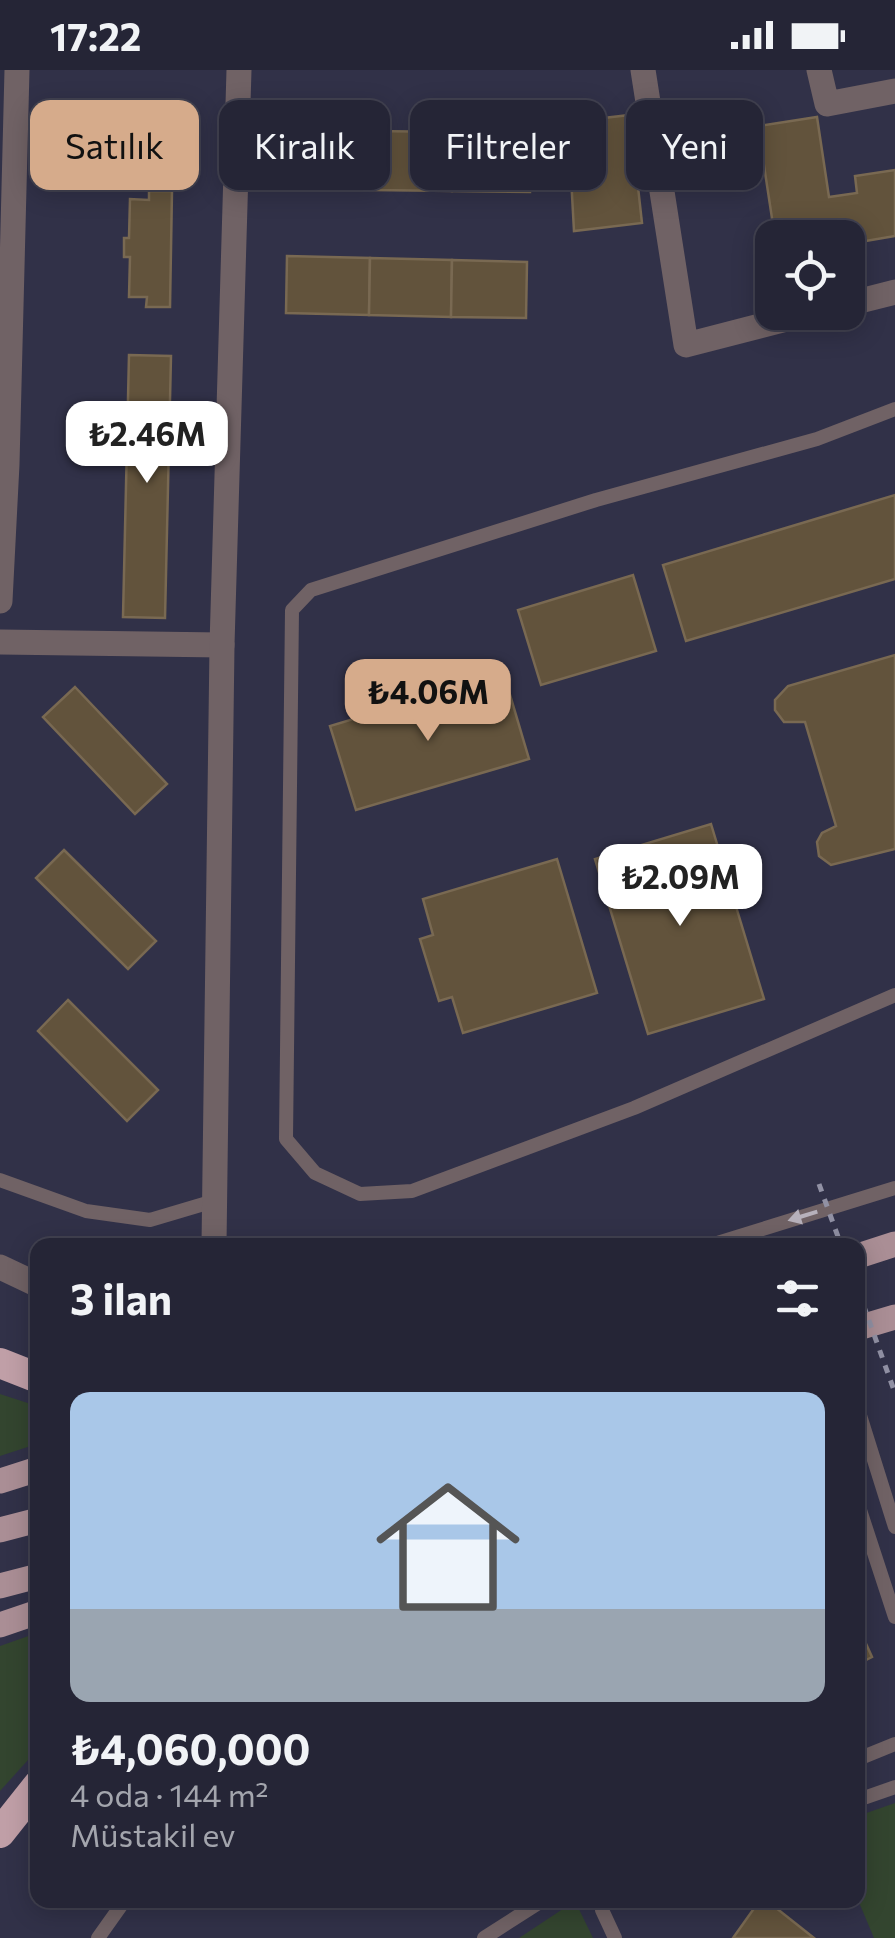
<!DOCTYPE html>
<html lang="tr">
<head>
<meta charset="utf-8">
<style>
	body { margin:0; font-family:Commissioner,sans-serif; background:#2d2d3e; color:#f1f3f6; height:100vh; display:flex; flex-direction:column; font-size:38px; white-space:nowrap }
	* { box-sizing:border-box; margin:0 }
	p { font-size:32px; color:#a3a5ad }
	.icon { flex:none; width:55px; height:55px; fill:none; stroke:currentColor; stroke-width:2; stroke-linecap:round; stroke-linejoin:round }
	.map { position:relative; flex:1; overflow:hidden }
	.details { position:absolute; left:30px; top:1168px; width:835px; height:670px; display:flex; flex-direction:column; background:#252536; border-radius:20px; box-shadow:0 5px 25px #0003,0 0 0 2px #424251 }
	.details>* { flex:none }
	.banner { position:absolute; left:30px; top:30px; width:835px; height:90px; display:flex; gap:20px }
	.buttons { position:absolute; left:755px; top:150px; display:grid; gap:20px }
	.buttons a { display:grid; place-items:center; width:110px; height:110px; border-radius:20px; background:#252536; box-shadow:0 5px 25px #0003,0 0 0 2px #424251; font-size:50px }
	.price { position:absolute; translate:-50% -85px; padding:0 22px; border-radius:20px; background:#fff; color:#222; font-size:32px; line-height:65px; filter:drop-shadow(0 2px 5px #0008) }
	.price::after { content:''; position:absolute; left:50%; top:60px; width:30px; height:22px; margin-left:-15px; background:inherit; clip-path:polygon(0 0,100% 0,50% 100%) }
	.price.selected { background:#d6ab8b; color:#111 }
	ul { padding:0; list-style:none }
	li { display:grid; align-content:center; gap:20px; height:530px; padding:0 40px }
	li span { display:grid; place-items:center; height:310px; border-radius:20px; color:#555 }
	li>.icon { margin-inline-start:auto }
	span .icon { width:180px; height:180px; fill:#fffc; stroke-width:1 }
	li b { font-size:42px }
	h2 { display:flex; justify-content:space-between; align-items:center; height:120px; padding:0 40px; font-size:42px }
	.pill { padding:0 35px; border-radius:20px; background:#252536; box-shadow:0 5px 25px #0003,0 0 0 2px #424251; font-size:35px; line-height:90px }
	.pill.selected { background:#d6ab8b; color:#111 }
	.status { display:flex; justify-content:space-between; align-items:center; height:70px; padding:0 50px; background:#252536; direction:ltr }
	.status svg { height:28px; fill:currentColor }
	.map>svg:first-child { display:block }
</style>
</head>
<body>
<div class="status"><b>17:22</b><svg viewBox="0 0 49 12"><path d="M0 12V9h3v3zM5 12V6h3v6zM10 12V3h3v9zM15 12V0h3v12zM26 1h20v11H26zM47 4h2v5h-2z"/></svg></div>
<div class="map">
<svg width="895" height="1868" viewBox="0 0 895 1868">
	<rect width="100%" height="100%" fill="#313148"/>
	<g fill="#33452f">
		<polygon points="0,1324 37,1336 37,1374 0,1386"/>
		<polygon points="37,1563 37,1680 0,1721 0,1576"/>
		<polygon points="895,1733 895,1868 874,1868 858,1830 858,1746"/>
		<polygon points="575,1831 593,1868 519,1868"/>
	</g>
	<g fill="#62533c" stroke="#796952" stroke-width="2.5">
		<polygon points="630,45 642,153 574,161 568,52"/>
		<polygon points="817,47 829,127 857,123 855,106 895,100 895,166 848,174 848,168 775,168 758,56"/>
		<polygon points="292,60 371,61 371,120 291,119"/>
		<polygon points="371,61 452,62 452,121 371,120"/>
		<polygon points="452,62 531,63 530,122 452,121"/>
		<polygon points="149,121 172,121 170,237 146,237 147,227 129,227 130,187 124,187 124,168 129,168 130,129 149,130"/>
		<polygon points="287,186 370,188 369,245 286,243"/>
		<polygon points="370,188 452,190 451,247 369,245"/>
		<polygon points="452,190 527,192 526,248 451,247"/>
		<polygon points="129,285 171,286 165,548 123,547"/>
		<polygon points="895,425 895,509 686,571 663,495"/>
		<polygon points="633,505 656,581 541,615 518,540"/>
		<polygon points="895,585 895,779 831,795 819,786 817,772 822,763 836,756 805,652 784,652 775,640 775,630 788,616"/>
		<polygon points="476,612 480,626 508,618 529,689 356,740 330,656"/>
		<polygon points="75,617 167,714 135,744 43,647"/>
		<polygon points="711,754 764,929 648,964 595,789"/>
		<polygon points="64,780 156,871 128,899 36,808"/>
		<polygon points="557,789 597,923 463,963 452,927 439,931 420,869 433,865 423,829"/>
		<polygon points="68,930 158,1020 127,1051 38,961"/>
		<polygon points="858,1556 872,1587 858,1594"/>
		<polygon points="760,1830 766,1830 814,1868 733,1868"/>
	</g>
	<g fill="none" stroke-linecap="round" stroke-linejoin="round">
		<g stroke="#706265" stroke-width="14">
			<polyline points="895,339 817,369 596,430 311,520 292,540 286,1069 315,1103 360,1124 412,1121 634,1038 895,925"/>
			<polyline points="0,1110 86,1141 150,1150 214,1131"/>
			<polyline points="711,1175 895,1118"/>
			<polyline points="858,1339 895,1457"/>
			<polyline points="858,1434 895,1547"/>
			<polyline points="858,1689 895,1674"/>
			<polyline points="858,1730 895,1717"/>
			<polyline points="604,1830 602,1840 615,1868"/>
			<polyline points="98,1868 125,1830"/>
			<polyline points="484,1868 543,1830"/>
		</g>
		<g stroke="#706265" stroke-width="25">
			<polyline points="643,0 686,275 814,242"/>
			<polyline points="819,0 827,34 895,21"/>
			<polyline points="848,234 895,222"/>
			<polyline points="0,531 7,394 17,0"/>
			<polyline points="0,572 222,575"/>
			<polyline points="214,1175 222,575 239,0"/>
			<polyline points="0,1197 38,1215"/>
		</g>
		<g stroke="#aa8e95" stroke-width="25">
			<polyline points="858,1186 895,1174"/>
			<polyline points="858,1258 895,1247"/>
			<polyline points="0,1411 38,1399"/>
			<polyline points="0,1460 38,1450"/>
			<polyline points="0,1516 38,1506"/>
			<polyline points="0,1555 38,1542"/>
		</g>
		<g stroke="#c09fa7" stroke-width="30">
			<polyline points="0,1293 38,1308"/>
			<polyline points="0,1763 38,1715"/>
		</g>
		<g stroke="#9191a4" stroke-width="5" stroke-dasharray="8 8" stroke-linecap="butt">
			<polyline points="819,1114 841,1175"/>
			<polyline points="858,1220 895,1323"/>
		</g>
	</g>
	<defs><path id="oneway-solid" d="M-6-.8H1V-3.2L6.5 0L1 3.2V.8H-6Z" transform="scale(2.5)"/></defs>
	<use fill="#b7b1bb" href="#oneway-solid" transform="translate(803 1146) rotate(163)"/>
</svg>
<div class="buttons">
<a><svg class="icon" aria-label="locate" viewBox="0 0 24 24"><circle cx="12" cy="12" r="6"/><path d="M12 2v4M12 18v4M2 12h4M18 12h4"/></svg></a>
</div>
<b class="price" style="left:147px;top:416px">₺2.46M</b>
<b class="price selected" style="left:428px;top:674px">₺4.06M</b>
<b class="price" style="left:680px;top:859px">₺2.09M</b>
<div class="banner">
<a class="pill selected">Satılık</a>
<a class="pill">Kiralık</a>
<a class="pill">Filtreler</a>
<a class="pill">Yeni</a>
</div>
<section class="details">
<h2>3 ilan<svg class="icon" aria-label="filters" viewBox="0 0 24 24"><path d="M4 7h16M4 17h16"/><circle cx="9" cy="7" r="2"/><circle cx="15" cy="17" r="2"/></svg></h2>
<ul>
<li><span style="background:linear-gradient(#a9c7e8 70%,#9aa5b1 0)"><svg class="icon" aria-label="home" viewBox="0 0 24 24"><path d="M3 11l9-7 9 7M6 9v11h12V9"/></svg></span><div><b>₺4,060,000</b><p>4 oda · 144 m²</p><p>Müstakil ev</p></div></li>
</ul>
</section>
</div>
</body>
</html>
